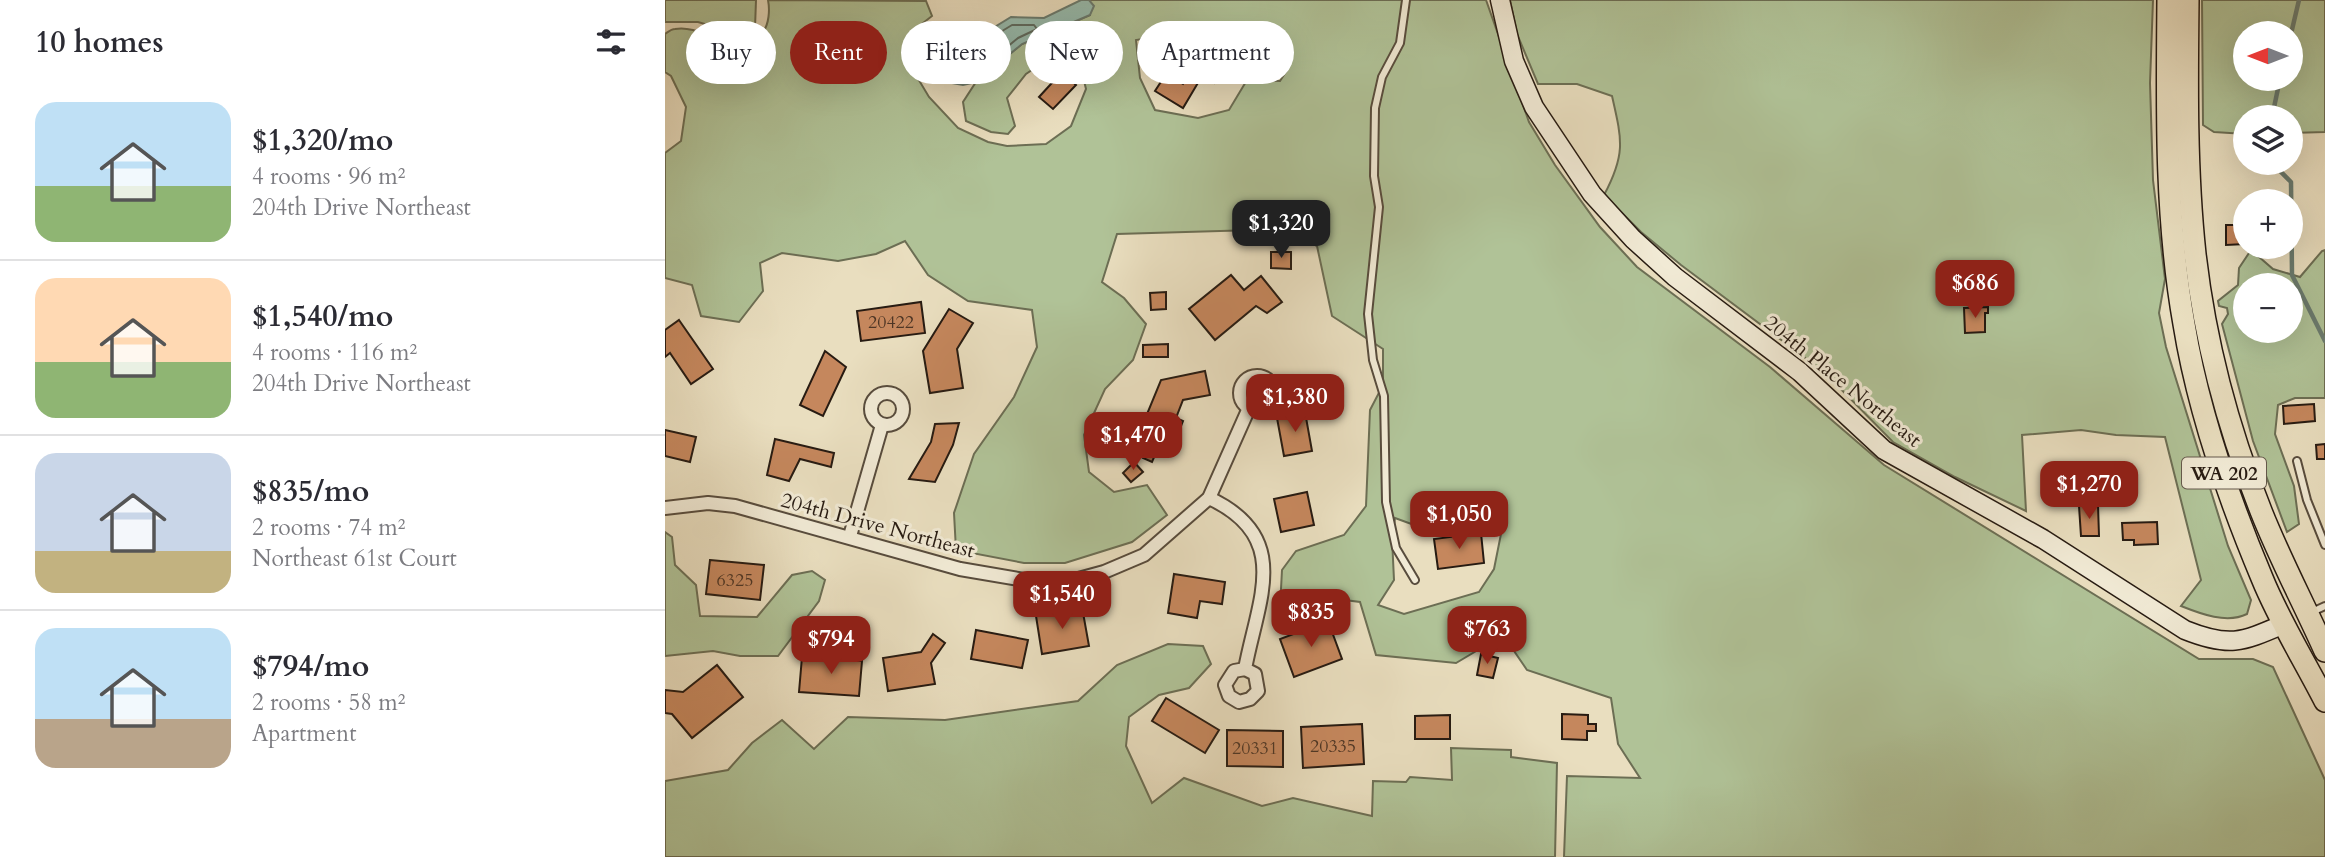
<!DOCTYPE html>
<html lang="en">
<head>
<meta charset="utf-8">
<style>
	body { margin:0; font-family:Cardo,serif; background:#f2f2f3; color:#2b2b33; height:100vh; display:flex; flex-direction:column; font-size:26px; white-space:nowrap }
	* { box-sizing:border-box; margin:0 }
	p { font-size:23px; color:#7c7c81 }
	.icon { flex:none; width:38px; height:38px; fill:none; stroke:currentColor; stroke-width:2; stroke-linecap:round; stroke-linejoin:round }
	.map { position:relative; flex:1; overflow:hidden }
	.details { display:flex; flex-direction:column; background:#fff; width:665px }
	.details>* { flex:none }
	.banner { position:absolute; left:21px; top:21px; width:665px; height:63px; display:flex; gap:14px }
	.needle { width:46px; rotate:270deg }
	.controls { position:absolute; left:1568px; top:21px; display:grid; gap:14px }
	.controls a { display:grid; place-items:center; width:70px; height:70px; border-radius:50%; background:#fff; box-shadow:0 7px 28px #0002; font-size:35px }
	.price { position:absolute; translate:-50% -60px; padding:0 16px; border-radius:14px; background:#8f2418; color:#fff; font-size:23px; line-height:46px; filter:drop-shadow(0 2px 4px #0008) }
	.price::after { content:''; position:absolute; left:50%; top:42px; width:21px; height:16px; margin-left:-10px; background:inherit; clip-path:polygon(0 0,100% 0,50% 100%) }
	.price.current { background:#222; color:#fff }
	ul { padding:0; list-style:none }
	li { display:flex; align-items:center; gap:21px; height:175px; padding:0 35px }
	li+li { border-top:2px solid #e1e1e2 }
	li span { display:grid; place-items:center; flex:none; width:196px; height:140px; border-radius:21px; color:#555 }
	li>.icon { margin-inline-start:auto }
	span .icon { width:84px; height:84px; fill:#fffc; stroke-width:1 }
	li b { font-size:30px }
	h2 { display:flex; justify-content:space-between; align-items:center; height:84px; padding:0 35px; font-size:30px }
	.chip { padding:0 24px; border-radius:32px; background:#fff; box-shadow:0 7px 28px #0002; font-size:24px; line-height:63px }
	.chip.current { background:#8f2418; color:#fff }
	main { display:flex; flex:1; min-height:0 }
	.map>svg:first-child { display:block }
</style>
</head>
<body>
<main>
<section class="details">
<h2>10 homes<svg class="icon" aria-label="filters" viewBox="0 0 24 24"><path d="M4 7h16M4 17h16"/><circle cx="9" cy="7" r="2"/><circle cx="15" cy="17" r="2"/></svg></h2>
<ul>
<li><span style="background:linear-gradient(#bfe0f5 60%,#8fb573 0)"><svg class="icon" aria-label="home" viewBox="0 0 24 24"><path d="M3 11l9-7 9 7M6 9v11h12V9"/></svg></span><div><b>$1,320/mo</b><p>4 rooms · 96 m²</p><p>204th Drive Northeast</p></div></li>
<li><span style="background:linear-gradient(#ffd9b3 60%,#8fb573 0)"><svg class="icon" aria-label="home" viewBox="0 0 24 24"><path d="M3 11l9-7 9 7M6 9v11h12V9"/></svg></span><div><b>$1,540/mo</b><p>4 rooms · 116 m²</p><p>204th Drive Northeast</p></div></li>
<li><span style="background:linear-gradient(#c9d6e8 70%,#c2b280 0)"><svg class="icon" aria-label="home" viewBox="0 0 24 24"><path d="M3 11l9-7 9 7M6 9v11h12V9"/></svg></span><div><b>$835/mo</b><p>2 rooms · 74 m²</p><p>Northeast 61st Court</p></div></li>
<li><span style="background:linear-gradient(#bfe0f5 65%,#b9a48a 0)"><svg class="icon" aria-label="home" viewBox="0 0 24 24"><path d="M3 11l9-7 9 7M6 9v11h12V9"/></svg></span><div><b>$794/mo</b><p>2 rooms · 58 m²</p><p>Apartment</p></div></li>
</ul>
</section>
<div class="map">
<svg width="1660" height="857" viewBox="0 0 1660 857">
	<rect width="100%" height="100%" fill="#e9debf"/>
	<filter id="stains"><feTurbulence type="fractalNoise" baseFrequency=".00286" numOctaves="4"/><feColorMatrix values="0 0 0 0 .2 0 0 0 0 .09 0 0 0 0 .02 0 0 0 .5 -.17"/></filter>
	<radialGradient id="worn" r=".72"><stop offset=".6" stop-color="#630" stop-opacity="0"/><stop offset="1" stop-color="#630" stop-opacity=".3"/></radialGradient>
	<g fill="#b0c297" stroke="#6c6e54" stroke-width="2" fill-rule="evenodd">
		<polygon points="0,0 91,0 90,28 74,34 33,22 0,22"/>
		<path d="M 103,0 L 261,1 L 267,16 L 244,34 L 243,62 L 264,97 L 293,128 L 323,142 L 342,146 L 381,144 L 406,126 L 421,89 L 414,60 L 392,53 L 361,74 L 342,98 L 350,126 L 343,134 L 326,132 L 301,121 L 298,102 L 311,82 L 357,44 L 425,15 L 424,0 L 422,0 L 821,0 L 864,122 L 890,165 L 935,227 L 972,267 L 1105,367 L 1219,465 L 1534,659 L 1588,659 L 1608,667 L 1660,780 L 1660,857 L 899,857 L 902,776 L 975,778 L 953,744 L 946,698 L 862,670 L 849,651 L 818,647 L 791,663 L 711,655 L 695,602 L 664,598 L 633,613 L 615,608 L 617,570 L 631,551 L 679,535 L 701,506 L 705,410 L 718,385 L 718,349 L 667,316 L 652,246 L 621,229 L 452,234 L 437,282 L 459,298 L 481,324 L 468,360 L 440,389 L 419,435 L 424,472 L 449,492 L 482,485 L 502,515 L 467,542 L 400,563 L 359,563 L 291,550 L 289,513 L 309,454 L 349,397 L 372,347 L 367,310 L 303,301 L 263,275 L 240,241 L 211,254 L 173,261 L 117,253 L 95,263 L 98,291 L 74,322 L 36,316 L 27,285 L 0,278 L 0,153 L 16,141 L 21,107 L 6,76 L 0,72 L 0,34 C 3,32 6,29 10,29 C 39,23 75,63 98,32 C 104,24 105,10 103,0 ZM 544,28 L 622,70 L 615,81 L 582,80 L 564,110 L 533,118 L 490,110 L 475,78 L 471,40 ZM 730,518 L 771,533 L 816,520 L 836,534 L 829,569 L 814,592 L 739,614 L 713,605 L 729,580 L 727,538 Z"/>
		<path d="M 845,0 L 1488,0 L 1485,83 L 1488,180 L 1500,279 L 1494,313 L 1501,347 L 1563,546 L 1586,600 L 1582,614 C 1562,624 1536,614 1516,606 L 1536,580 L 1500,437 L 1451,435 L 1416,430 L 1357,435 L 1361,511 L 1290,477 L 1228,442 L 1159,372 L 1016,265 L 976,232 L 939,195 C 961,154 957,140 947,96 L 912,84 L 873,84 L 852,34 Z"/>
		<path d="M 1537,0 L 1660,0 L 1660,132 L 1626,133 L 1626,117 L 1580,117 L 1580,134 L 1549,132 L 1538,125 ZM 1626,33 L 1626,79 L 1580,79 L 1580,33 Z"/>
		<path d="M 1586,250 L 1608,269 L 1635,277 L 1657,251 L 1660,250 L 1660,398 L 1630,398 L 1613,405 L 1610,434 L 1629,486 L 1634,524 L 1622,532 L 1588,441 L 1557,324 L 1563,314 L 1562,308 L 1554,306 L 1553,301 L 1573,285 L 1574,268 ZM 1580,285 L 1626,285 L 1626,331 L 1580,331 Z"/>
		<polygon points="0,532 7,537 10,565 31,585 35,616 92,617 127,575 147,571 160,580 154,601 113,656 75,656 48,651 0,656"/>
		<polygon points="503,644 538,646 546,664 524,688 494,695 464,717 461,746 487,803 519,778 597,806 628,798 707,816 708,781 741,782 745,777 787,780 786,748 846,750 846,757 892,763 890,857 0,857 0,781 63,770 87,743 117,720 149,749 183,717 280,720 413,701 452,665"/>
	</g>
	<polygon fill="#98bcae" stroke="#6b7c70" stroke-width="2" points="416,0 424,0 429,6 425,15 357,44 311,82 298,85 282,82 276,69 281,57 346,17 379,18"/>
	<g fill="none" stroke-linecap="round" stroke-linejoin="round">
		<polygon stroke="#606c60" stroke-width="2" points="347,25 369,25 372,29 353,38 308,75 298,77 286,75 284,69 288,61"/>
		<g stroke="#6b7c70" stroke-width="4.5">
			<polyline points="1626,34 1634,0"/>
			<polyline points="1607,117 1615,79"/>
			<polyline points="1607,163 1626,182 1627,275 1660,341"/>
		</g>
	</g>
	<g fill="#c5875d" stroke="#271b12" stroke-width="2">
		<polygon points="270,30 270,51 256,51 256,31"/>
		<polygon points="541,46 563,59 549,83 537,76 518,108 490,91 501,74 518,84"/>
		<polygon points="397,72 411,85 388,109 374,97"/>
		<polygon points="1561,225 1580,225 1580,244 1561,245"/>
		<polygon points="606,252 626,252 626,269 606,268"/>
		<polygon points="566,275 579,290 596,276 617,302 602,313 591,306 550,340 524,309"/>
		<polygon points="501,292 501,309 486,310 485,293"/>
		<polygon points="256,302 260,333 196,341 192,311"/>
		<polygon points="1323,307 1323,313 1320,313 1320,332 1300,333 1299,308"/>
		<polygon points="284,309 308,323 292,349 298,388 265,393 258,351"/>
		<polygon points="14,320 48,369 26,384 5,353 0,357 0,330"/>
		<polygon points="503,344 503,357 478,357 478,345"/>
		<polygon points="160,351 181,367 158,416 135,405"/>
		<polygon points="540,371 545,395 518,400 511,418 518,421 507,449 493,448 487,462 478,458 485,441 473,436 496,380"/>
		<polygon points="1649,404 1650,421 1619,424 1618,406"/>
		<polygon points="640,412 647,451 619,456 612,418"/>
		<polygon points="294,423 288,445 270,482 244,479 266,442 270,424"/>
		<polygon points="0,430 31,437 25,462 0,456"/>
		<polygon points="110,439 169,453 166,467 135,459 124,481 102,475"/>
		<polygon points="1660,444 1660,459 1652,459 1651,445"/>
		<polygon points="469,462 478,472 466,482 458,473"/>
		<polygon points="642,492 649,525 616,532 609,499"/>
		<polygon points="1433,505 1434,536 1416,536 1414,506"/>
		<polygon points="1492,522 1493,544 1469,545 1469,540 1458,540 1457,523"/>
		<polygon points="816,533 819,563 773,569 769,539"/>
		<polygon points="45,560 99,565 95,600 41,594"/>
		<polygon points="509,574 560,582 557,604 535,601 532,618 503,613"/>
		<polygon points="417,607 424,646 377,654 371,616"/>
		<polygon points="663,621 677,659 629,677 615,639"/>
		<polygon points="311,630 363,640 357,668 306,659"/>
		<polygon points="268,634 280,643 266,663 270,684 223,691 218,658 256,652"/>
		<polygon points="816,654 833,658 828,678 812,675"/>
		<polygon points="137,657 197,661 194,696 134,692"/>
		<polygon points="52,665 78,697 27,738 7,714 0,713 0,690 18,692"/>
		<polygon points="501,698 554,730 540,753 487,721"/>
		<polygon points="897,714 923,715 923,724 931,724 931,731 922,731 922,740 897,739"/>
		<polygon points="785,715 785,739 750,739 750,716"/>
		<polygon points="697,724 699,764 638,768 636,727"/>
		<polygon points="562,730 618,731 618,767 562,766"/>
	</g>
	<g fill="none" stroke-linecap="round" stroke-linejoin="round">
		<g stroke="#584c3d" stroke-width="10">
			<g id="lane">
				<polyline points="741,0 735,43 717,77 710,108 709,176 714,207 703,314 708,360 719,396 721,502 731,548 750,580"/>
				<polyline points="1632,461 1642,500 1660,545"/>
				<polyline points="1647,612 1660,606"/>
			</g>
		</g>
		<g stroke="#584c3d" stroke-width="16">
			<g id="street">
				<circle cx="592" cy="393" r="17"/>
				<circle cx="222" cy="409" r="16"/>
				<path d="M 544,498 C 628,537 593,599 580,669 L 569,671 L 560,685 L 564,696 L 574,702 L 585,699 L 593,691 L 590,674 L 580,669"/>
				<polyline points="0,508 43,503 70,506 295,569 377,583 406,581 439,572 479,555 544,498 584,408"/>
				<polyline points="185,536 217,425"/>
			</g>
		</g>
		<g stroke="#271b12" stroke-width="21">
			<path id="secondary" d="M 835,0 L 849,61 L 869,107 L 927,194 L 968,239 L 1010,277 L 1135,372 L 1219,450 L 1378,539 L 1520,630 C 1565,648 1577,642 1619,624"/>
		</g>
		<g stroke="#271b12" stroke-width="24">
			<g id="primary">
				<path d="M 1503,0 C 1502,108 1500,217 1519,324 C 1533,411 1563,497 1597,578 C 1614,620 1639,660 1660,701"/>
				<path d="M 1523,0 C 1522,85 1521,170 1530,254 C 1540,341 1564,431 1596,511 C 1615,559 1639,604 1660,651"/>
			</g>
		</g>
		<use href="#lane" stroke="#f1ead5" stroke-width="6"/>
		<use href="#street" stroke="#f1ead5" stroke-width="12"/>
		<use href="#secondary" stroke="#f1ead5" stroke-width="18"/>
		<use href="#primary" stroke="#e9debf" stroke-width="21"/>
	</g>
	<g text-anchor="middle" stroke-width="6" stroke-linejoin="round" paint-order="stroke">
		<g font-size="18" fill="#4e3625">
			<text x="226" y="328">20422</text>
			<text x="70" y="586">6325</text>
			<text x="668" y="752">20335</text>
			<text x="590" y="754">20331</text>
		</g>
		<rect fill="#f1ead5" stroke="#64594c" stroke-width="2" x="1517" y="457.5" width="84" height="31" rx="5"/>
		<g font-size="19" font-weight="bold" fill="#271b12">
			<text x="1559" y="480">WA 202</text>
		</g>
		<g font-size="21" fill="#271b12" stroke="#f1ead5">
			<text transform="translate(1178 381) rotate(39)" y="7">204th Place Northeast</text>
			<text transform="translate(213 525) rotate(15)" y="7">204th Drive Northeast</text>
		</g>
	</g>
	<rect width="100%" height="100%" filter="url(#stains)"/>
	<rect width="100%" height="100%" fill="url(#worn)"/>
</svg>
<div class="controls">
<a><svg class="needle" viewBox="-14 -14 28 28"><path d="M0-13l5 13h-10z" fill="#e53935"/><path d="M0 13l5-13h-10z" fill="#7c7c81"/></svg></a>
<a><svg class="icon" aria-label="layers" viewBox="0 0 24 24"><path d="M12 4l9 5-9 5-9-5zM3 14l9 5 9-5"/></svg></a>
<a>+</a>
<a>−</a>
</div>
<b class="price current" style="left:616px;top:260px">$1,320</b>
<b class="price" style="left:1310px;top:320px">$686</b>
<b class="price" style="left:630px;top:434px">$1,380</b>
<b class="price" style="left:468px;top:472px">$1,470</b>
<b class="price" style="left:1424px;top:521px">$1,270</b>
<b class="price" style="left:794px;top:551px">$1,050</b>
<b class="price" style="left:397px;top:631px">$1,540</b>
<b class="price" style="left:646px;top:649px">$835</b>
<b class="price" style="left:822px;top:666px">$763</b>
<b class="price" style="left:166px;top:676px">$794</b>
<div class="banner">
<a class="chip">Buy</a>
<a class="chip current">Rent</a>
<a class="chip">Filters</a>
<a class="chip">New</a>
<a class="chip">Apartment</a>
</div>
</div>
</main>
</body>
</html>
